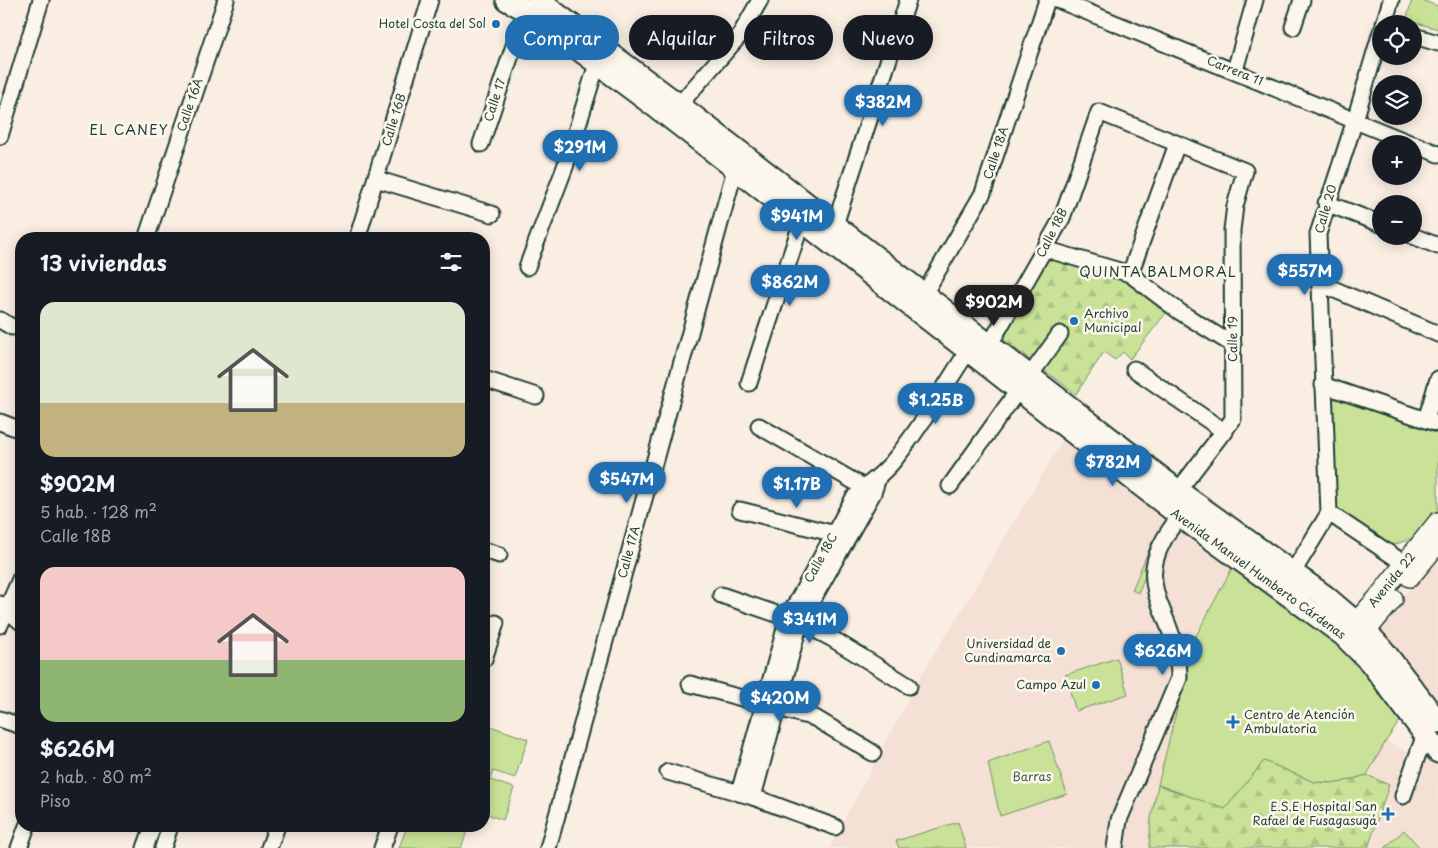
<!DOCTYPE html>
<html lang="es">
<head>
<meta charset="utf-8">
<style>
	body { margin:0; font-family:"Playpen Sans",sans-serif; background:#20242c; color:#f1f3f6; height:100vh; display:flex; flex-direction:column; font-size:19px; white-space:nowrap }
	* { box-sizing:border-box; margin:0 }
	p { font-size:16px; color:#9ea1a6 }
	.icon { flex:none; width:28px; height:28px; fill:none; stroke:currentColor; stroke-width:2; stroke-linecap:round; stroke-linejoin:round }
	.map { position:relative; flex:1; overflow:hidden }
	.panel { position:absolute; left:15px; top:232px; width:475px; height:600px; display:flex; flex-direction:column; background:#171b24; border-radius:20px; box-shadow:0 2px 12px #0003 }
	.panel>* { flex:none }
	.hud { position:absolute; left:505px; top:15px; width:475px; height:45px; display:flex; gap:10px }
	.fabs { position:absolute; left:1372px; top:15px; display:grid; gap:10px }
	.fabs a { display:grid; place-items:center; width:50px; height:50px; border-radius:50%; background:#171b24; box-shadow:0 2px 12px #0003; font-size:25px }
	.price { position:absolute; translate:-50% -42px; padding:0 11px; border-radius:18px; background:#1f6fb2; color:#fff; font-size:16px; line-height:32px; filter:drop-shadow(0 1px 2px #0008) }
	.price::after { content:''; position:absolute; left:50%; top:30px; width:15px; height:11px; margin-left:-8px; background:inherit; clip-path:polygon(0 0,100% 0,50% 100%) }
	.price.selected { background:#222; color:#fff }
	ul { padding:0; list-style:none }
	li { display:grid; align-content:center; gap:10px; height:265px; padding:0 25px }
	li span { display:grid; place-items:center; height:155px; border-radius:15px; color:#555 }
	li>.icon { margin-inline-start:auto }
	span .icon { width:90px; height:90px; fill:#fffc; stroke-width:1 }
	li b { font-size:21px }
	h2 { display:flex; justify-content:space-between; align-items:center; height:60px; padding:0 25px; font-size:21px }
	.chip { padding:0 18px; border-radius:22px; background:#171b24; box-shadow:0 2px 12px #0003; font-size:18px; line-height:45px }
	.chip.selected { background:#1f6fb2; color:#fff }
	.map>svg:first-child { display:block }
</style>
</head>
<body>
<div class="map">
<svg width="1438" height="848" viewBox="0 0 1438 848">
	<defs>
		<pattern id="forest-firs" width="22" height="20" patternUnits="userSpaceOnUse" patternTransform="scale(1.25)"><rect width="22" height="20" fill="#c9e298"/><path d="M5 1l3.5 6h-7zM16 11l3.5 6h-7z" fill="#acc384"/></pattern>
	</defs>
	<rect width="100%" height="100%" fill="#faeee3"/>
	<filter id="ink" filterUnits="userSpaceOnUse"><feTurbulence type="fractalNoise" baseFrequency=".02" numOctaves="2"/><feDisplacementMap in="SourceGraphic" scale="10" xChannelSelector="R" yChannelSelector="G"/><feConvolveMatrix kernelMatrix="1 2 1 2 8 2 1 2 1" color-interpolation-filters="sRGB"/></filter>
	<g filter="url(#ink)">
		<g fill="#f5e0d5">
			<polygon points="1063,439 1149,507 1233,566 1151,818 1149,848 829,848 929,661 957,618"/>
			<polygon points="1438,555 1438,711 1373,631"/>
			<polygon points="1386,741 1435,765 1438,769 1438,848 1311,848 1365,781"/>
		</g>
		<g fill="#c9e298" stroke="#749066">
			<polygon points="1412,0 1421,0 1438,6 1438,29 1406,20"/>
			<polygon points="1328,392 1438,429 1438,510 1416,537 1388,547 1334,510"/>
			<polygon points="1152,542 1158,545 1138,593 1132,590"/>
			<polygon points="1233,566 1339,640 1404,715 1386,741 1367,775 1339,783 1314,782 1264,761 1225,810 1158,785 1189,660 1183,642 1196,636"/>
			<polygon points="1117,658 1128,694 1076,711 1065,675"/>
			<polygon points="484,724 528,739 515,778 493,771 490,780 514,788 503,820 484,813"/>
			<polygon points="1049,741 1067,794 1000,816 988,763"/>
			<polygon points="958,822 966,848 899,848 896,841"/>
			<polygon points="407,826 469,826 461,848 399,848"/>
			<polygon points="1404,830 1420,848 1385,848"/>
		</g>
		<g fill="url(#forest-firs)" stroke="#749066">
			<polygon points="1049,256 1120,278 1166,313 1130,359 1123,352 1115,360 1104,352 1076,394 1001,338"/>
			<polygon points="1264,761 1314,782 1339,783 1367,775 1389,785 1368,848 1149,848 1151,818 1158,785 1225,809"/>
		</g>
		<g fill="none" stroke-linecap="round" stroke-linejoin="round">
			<g stroke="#1f3d34" stroke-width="19">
				<g id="minor">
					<polyline points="1058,0 1412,144"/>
					<polyline points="1384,24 1391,0"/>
					<polyline points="1293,27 1302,0"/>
					<polyline points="1414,36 1438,43"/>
					<polyline points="1235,70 1255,0"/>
					<polyline points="679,105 740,35 760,0"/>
					<polyline points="0,136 41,0"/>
					<polyline points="481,144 526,10"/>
					<polyline points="1414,144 1438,154"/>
					<polyline points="376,179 492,214"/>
					<polyline points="1326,203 1381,224"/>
					<polyline points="832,234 908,0"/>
					<polyline points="1413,236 1438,246"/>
					<polyline points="146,239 226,0"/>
					<polyline points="357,239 430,0"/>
					<polyline points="1045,249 1130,274 1180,312 1233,345"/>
					<polyline points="527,267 565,167 597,64"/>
					<polyline points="1130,274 1177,144"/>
					<polyline points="1319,283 1438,334"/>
					<polyline points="923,296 983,193 1047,0"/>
					<polyline points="0,320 12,327"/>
					<polyline points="989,346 1062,218 1099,112 1245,171 1235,206 1232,230 1233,419 1178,491"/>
					<polyline points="1134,369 1225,432"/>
					<polyline points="1029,377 1060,334"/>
					<polyline points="484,379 536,396"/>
					<polyline points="749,383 802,221"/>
					<polyline points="1323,385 1438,424"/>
					<polyline points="1426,420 1438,379"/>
					<polyline points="0,422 21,430"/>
					<polyline points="759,426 872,492"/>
					<polyline points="950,486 1019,389"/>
					<polyline points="740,510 843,536"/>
					<polyline points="1329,513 1405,564"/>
					<polyline points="484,550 499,555"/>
					<polyline points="1293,572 1329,513 1318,234 1355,120 1381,32"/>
					<polyline points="721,595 800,622 831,638 909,686"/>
					<polyline points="0,604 21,622"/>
					<polyline points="0,625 21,577"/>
					<polyline points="484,659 496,623"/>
					<polyline points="690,684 815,718 873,753"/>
					<polyline points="0,719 21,726"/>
					<polyline points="668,772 753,797 835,827"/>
					<path d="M 739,793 L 788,618 L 853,499 C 867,484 883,475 895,459 C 922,426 944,387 968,351"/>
					<polyline points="1403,796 1425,734 1429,730"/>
					<polyline points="753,797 800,622 873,493 878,478"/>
					<polyline points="19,848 27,826"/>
					<polyline points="145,848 153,826"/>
					<polyline points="163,848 170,826"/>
					<polyline points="269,848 277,826"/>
					<polyline points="382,848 390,826"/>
					<polyline points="548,848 735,169"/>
					<path d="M 1115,848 L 1119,820 L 1179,678 C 1179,606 1121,589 1180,516"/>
				</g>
			</g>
			<g stroke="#1f3d34" stroke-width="22">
				<g id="tertiary">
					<polyline points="1410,577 1438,543"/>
					<polyline points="1346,633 1376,600 1438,522"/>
					<polyline points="1356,643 1393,599"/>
				</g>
			</g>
			<g stroke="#1f3d34" stroke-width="25">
				<g id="secondary">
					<polyline points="507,0 526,10 668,116 1180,516 1343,635 1370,662 1438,752"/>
					<polyline points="538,0 679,105 1178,491 1325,596 1366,631 1384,651 1438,722"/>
				</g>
			</g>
			<use href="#minor" stroke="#fbf7ec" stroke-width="15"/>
			<use href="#tertiary" stroke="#fbf7ec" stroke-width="19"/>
			<use href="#secondary" stroke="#fbf7ec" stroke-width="21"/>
		</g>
	</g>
	<g fill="#1f6fb2" stroke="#fbf7ec" stroke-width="2">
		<circle cx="496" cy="24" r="5"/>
		<circle cx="1074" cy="321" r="5"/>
		<circle cx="1061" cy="651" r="5"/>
		<circle cx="1096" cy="685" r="5"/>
		<path d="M1230.5 714.5h5v5h5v5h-5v5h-5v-5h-5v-5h5z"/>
		<path d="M1385.5 806.5h5v5h5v5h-5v5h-5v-5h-5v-5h5z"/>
	</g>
	<g text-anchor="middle" stroke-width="5" stroke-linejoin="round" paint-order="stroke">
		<g font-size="12" fill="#1f3d34" stroke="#fbf7ec" text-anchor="end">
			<text x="486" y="28">Hotel Costa del Sol</text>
			<text x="1084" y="318" text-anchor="start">Archivo<tspan x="1084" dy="14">Municipal</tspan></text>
			<text x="1051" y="648">Universidad de<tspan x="1051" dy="14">Cundinamarca</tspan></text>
			<text x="1086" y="689">Campo Azul</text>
			<text x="1244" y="719" text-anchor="start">Centro de Atención<tspan x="1244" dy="14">Ambulatoria</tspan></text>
			<text x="1377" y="811">E.S.E Hospital San<tspan x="1377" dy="14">Rafael de Fusagasugá</tspan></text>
		</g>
		<g font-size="12" fill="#1f3d34" stroke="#fbf7ec">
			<text transform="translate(1235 71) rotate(22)" y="4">Carrera 11</text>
			<text transform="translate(495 100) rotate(-72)" y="4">Calle 17</text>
			<text transform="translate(190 105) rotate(-71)" y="4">Calle 16A</text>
			<text transform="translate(394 120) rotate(-73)" y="4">Calle 16B</text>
			<text transform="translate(996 153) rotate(-72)" y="4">Calle 18A</text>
			<text transform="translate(1326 209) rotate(-74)" y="4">Calle 20</text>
			<text transform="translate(1052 233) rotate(-63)" y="4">Calle 18B</text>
			<text transform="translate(1233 339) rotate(-90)" y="4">Calle 19</text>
			<text transform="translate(629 552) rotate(-75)" y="4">Calle 17A</text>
			<text transform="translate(821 558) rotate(-61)" y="4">Calle 18C</text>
			<text transform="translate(1258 574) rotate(36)" y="4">Avenida Manuel Humberto Cárdenas</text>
			<text transform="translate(1392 580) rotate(-51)" y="4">Avenida 22</text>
		</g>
		<g font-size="12" fill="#415e48" stroke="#fbf7ec">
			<text x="1032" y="781">Barras</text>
		</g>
		<g font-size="14" letter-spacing="1" fill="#1f3d34" stroke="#fbf7ec">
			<text x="129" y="135">EL CANEY</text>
			<text x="1158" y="277">QUINTA BALMORAL</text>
		</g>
	</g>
</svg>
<div class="fabs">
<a><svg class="icon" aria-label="locate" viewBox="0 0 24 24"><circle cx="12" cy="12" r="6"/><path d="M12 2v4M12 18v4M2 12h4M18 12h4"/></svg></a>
<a><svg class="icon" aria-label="layers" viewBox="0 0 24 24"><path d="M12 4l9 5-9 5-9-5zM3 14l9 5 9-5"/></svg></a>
<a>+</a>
<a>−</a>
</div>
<b class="price" style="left:883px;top:127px">$382M</b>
<b class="price" style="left:580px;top:172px">$291M</b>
<b class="price" style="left:797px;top:241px">$941M</b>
<b class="price" style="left:1305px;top:296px">$557M</b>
<b class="price" style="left:790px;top:307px">$862M</b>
<b class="price selected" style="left:994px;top:327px">$902M</b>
<b class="price" style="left:936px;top:425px">$1.25B</b>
<b class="price" style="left:1113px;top:487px">$782M</b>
<b class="price" style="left:627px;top:504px">$547M</b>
<b class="price" style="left:797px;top:509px">$1.17B</b>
<b class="price" style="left:810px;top:644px">$341M</b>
<b class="price" style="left:1163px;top:676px">$626M</b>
<b class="price" style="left:780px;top:723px">$420M</b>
<div class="hud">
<a class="chip selected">Comprar</a>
<a class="chip">Alquilar</a>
<a class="chip">Filtros</a>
<a class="chip">Nuevo</a>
</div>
<section class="panel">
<h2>13 viviendas<svg class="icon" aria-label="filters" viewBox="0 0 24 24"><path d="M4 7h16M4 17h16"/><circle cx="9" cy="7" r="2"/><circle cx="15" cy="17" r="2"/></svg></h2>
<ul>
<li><span style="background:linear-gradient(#dfe7d0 65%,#c2b280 0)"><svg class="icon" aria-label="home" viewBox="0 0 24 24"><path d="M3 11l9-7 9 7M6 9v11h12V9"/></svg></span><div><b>$902M</b><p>5 hab. · 128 m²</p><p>Calle 18B</p></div></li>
<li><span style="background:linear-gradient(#f6c9c9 60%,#8fb573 0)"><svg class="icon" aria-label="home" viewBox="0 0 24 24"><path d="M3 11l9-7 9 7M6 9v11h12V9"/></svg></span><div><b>$626M</b><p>2 hab. · 80 m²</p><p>Piso</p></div></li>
</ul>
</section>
</div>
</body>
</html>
